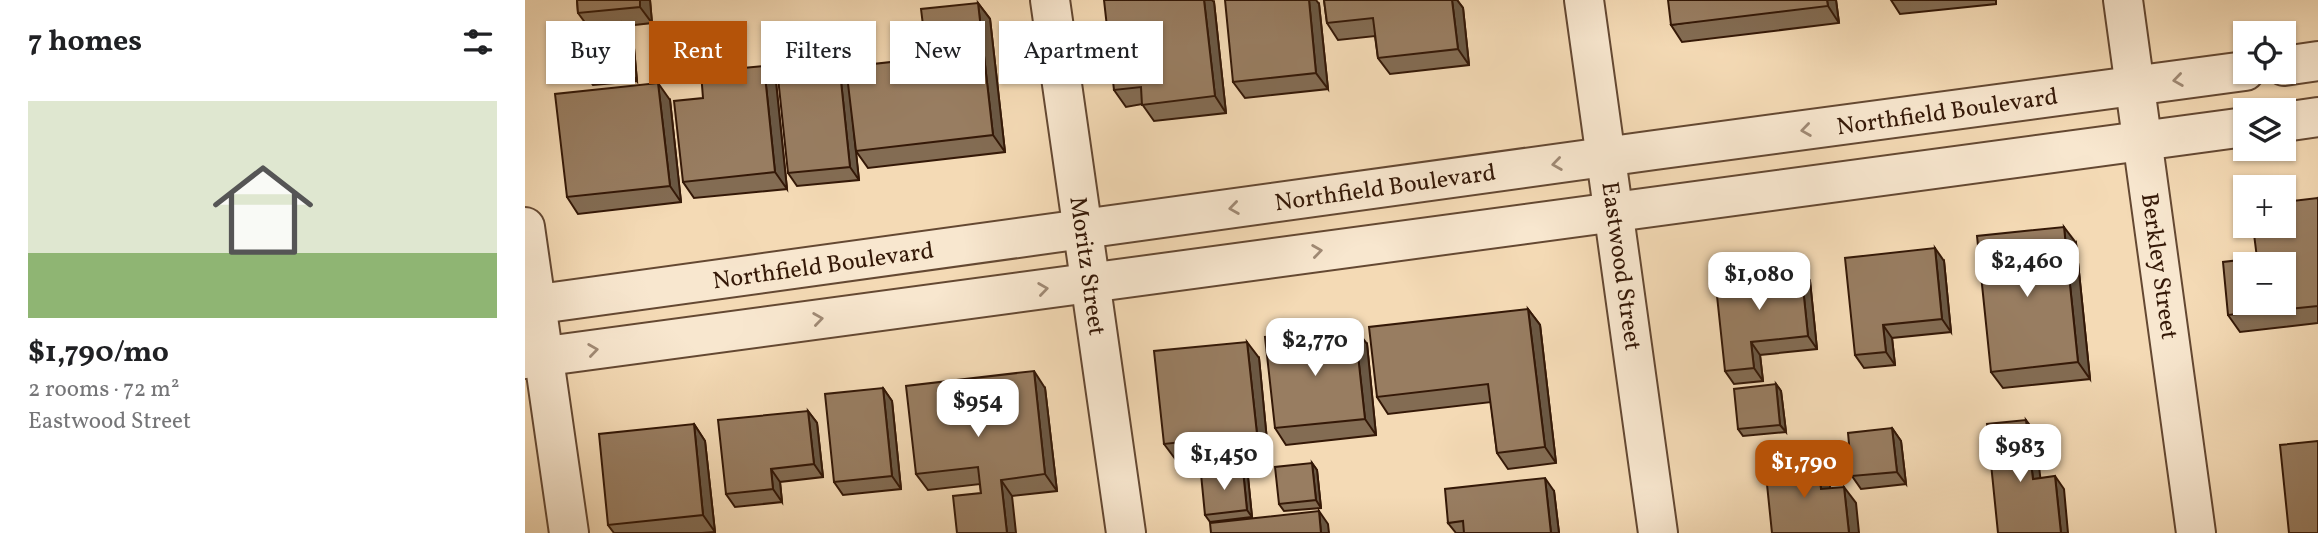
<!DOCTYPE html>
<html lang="en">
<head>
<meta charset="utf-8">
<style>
	body { margin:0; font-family:Vollkorn,serif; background:#f2f2f2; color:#202124; height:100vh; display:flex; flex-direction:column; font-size:26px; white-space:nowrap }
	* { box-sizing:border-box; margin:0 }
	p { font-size:23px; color:#757577 }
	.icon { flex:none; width:38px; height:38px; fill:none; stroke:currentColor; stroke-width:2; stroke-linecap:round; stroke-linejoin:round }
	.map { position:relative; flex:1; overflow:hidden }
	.details { display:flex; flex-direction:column; background:#fff; width:525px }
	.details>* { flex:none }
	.guide { position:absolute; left:21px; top:21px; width:665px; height:63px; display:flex; gap:14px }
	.tools { position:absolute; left:1708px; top:21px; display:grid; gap:14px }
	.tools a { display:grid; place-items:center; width:63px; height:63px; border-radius:0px; background:#fff; box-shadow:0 2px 5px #0004; font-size:35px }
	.price { position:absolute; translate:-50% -60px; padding:0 16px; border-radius:14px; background:#fff; color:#222; font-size:23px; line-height:46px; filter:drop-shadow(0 2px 4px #0008) }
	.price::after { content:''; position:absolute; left:50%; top:42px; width:21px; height:16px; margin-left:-10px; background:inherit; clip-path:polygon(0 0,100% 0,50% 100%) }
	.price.active { background:#b45309; color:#fff }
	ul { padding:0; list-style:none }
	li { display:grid; align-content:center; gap:14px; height:371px; padding:0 28px }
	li+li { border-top:2px solid #e0e0e0 }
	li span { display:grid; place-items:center; height:217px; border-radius:0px; color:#555 }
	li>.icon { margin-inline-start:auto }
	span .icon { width:126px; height:126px; fill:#fffc; stroke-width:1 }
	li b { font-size:30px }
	h2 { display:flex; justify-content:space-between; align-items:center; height:84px; padding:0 28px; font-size:30px }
	.tag { padding:0 24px; border-radius:0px; background:#fff; box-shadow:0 2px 5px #0004; font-size:24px; line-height:63px }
	.tag.active { background:#b45309; color:#fff }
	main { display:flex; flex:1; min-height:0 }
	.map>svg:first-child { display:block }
</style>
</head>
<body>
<main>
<section class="details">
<h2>7 homes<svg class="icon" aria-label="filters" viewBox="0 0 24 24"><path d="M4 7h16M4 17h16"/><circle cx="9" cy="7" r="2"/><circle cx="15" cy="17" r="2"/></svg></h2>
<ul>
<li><span style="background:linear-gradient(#dfe7d0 70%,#8fb573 0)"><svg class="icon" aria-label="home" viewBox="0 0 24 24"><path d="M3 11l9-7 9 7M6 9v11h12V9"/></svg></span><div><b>$1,790/mo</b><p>2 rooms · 72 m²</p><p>Eastwood Street</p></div></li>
</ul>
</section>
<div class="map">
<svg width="1793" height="533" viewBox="0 0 1793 533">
	<rect width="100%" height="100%" fill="#f4dab5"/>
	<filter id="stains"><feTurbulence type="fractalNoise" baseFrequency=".00286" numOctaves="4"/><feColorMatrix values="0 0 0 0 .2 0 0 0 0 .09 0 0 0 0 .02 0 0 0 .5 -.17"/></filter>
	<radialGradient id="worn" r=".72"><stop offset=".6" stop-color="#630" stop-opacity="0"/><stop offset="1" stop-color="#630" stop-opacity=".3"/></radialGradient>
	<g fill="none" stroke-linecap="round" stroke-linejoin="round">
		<g stroke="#644832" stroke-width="42">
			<g id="street">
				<polyline points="525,0 601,533"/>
				<polyline points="1059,0 1133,533"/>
				<polyline points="1598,0 1671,533"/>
				<polyline points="1759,66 1793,61"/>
				<polyline points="1759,122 1793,117"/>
				<polyline points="0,227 44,533"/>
				<polyline points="0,306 1130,150 1720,71"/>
				<polyline points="0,359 1720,127"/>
			</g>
		</g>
		<use href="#street" stroke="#f8e7cf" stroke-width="38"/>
	</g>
	<g fill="#836c53" stroke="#341807" stroke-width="2">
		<polygon points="52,0 125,0 127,23 100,26 108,37 112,81 68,85 59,72 64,28 53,13"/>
		<polygon points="799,0 932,0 938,8 944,65 865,74 853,58 850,36 813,40 802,23"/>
		<polygon points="1311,0 1314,23 1157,42 1146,25"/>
		<polygon points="1366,0 1471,0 1471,4 1375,14"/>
		<polygon points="689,2 701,113 629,121 617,104 601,107 589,90"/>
		<polygon points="453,3 465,19 480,152 343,168 331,151 330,145 334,180 272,186 263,173 314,62 322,73 402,58"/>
		<polygon points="794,4 803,89 720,98 708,82"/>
		<polygon points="251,82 262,189 169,198 158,182 178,98"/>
		<polygon points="145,100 156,202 53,214 42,197"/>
		<polygon points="1793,198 1793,323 1715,332 1703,315 1732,258"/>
		<polygon points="1551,243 1565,379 1478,388 1466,372"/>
		<polygon points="1419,261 1426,332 1367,338 1370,365 1339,368 1330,355"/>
		<polygon points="1285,281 1292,349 1235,355 1238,381 1209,384 1200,371"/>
		<polygon points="1003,309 1015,325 1031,463 983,469 972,453 966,402 863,414 852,397"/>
		<polygon points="842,344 851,435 761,445 750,428"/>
		<polygon points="734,358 743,451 651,460 639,444"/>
		<polygon points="1251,384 1256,391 1261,432 1218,436 1213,429"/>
		<polygon points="358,388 367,401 376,489 318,495 309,482"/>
		<polygon points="520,388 532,491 487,496 456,493 455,484 403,490 391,474"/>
		<polygon points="283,411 292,423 298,477 255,482 257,502 210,507 201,494"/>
		<polygon points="169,424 180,441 190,532 177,533 89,533 83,525"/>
		<polygon points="1367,428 1376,441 1381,484 1336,489 1327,476"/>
		<polygon points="787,463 792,470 796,508 759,511 754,504"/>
		<polygon points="723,477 727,517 685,522 680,515"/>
		<polygon points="1029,491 1034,533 931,533 923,523"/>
	</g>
	<g fill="#6a5844" stroke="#341807" stroke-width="2">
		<polygon points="115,0 125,0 127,23 115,7"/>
		<polygon points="679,0 687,0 689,2 701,113 690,96"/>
		<polygon points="784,0 791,0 794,4 803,89 791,73"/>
		<polygon points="927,0 932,0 938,8 944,65 933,49"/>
		<polygon points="1302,0 1311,0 1314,23 1303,6"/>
		<polygon points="453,3 465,19 480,152 468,135"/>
		<polygon points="98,24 108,37 112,81 103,68"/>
		<polygon points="314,62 323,75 334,180 325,167"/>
		<polygon points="239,66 251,82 262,189 250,172"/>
		<polygon points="133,83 145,100 156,202 145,186"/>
		<polygon points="1539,227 1551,243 1565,379 1553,362"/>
		<polygon points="1410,248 1419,261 1426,332 1417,319"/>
		<polygon points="1276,268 1285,281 1292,349 1283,336"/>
		<polygon points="1003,309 1015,325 1031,463 1020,447"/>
		<polygon points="1358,325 1367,338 1370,365 1361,352"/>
		<polygon points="830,328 842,344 851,435 840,419"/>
		<polygon points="722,342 734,358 743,451 732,434"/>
		<polygon points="1226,342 1235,355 1238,381 1229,368"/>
		<polygon points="509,371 520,388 532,491 520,474"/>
		<polygon points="1251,384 1256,391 1261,432 1255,425"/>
		<polygon points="358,388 367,401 376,489 367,476"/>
		<polygon points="283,411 292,423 298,477 289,464"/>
		<polygon points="1501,420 1510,432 1517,492 1508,479"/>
		<polygon points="169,424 180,441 190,532 178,515"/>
		<polygon points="1367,428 1376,441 1381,484 1372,472"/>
		<polygon points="1292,459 1304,476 1307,506 1296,489"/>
		<polygon points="787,463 792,470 796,508 791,500"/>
		<polygon points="246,469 255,482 257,502 248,489"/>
		<polygon points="718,470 723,477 727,517 722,510"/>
		<polygon points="1530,476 1539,489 1543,533 1536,533"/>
		<polygon points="1020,478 1029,491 1034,533 1026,533"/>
		<polygon points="476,480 487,496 491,533 482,533"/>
		<polygon points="1319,487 1331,503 1334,533 1324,533"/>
		<polygon points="794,511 803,524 804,533 796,533"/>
	</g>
	<g fill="#987d61" stroke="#341807" stroke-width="2" fill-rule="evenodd">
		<polygon points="52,0 115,0 115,7 53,13"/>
		<polygon points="579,0 679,0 690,96 617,105 616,87 589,90"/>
		<polygon points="700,0 784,0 791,73 708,82"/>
		<polygon points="799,0 927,0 933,49 853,58 848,18 802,23"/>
		<polygon points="1143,0 1302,0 1303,6 1146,25"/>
		<polygon points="453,3 468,135 331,151 321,67 402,58 396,9"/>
		<polygon points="98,24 103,68 59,72 54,29"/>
		<polygon points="314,62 325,167 263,173 252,68"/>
		<polygon points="239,66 250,172 158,182 149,101 178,98 176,72"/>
		<polygon points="133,83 145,186 42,197 30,94"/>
		<path d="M 1793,198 L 1793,306 L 1703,315 L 1698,262 L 1732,258 L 1728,226 L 1759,226 L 1759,202 ZM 1720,264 L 1759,264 L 1759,303 L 1720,303 Z"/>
		<polygon points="1539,227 1553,362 1466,372 1452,236"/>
		<polygon points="1410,248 1417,319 1358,325 1361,352 1330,355 1320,258"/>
		<polygon points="1276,268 1283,336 1226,342 1229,368 1200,371 1190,277"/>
		<polygon points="1003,309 1020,447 972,453 963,384 852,397 844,327"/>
		<polygon points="830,328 840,419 750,428 740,337"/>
		<polygon points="722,342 732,434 639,444 629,351"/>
		<polygon points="509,371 520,474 476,480 482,533 432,533 428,496 456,493 453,467 391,474 381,386"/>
		<polygon points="1251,384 1255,425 1213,429 1209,389"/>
		<polygon points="358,388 367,476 309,482 300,394"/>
		<polygon points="283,411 289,464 246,469 248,489 201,494 193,420"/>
		<polygon points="1501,420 1508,479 1530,476 1536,533 1473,533 1462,424"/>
		<polygon points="169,424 178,515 83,525 74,434"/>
		<polygon points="1367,428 1372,472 1327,476 1323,433"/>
		<polygon points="1793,441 1793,533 1764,533 1755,445"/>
		<polygon points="1292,459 1296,489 1319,487 1324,533 1247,533 1240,465"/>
		<polygon points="787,463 791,500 754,504 750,467"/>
		<polygon points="718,470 722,510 680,515 676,474"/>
		<polygon points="1020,478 1026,533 939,533 938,521 923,523 920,489"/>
		<polygon points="794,511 796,533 686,533 685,523"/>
	</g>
	<defs><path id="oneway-chevron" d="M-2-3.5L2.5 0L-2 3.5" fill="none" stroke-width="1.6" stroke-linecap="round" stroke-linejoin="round" transform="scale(1.75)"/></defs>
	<g stroke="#a08a75">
		<use href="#oneway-chevron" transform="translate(1653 80) rotate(172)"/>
		<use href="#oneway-chevron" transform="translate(1281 130) rotate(172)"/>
		<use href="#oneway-chevron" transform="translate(1032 164) rotate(172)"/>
		<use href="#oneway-chevron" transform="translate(709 208) rotate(172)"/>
		<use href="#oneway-chevron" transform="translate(792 251) rotate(-8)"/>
		<use href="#oneway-chevron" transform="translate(518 289) rotate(-8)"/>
		<use href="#oneway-chevron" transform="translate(293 319) rotate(-8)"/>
		<use href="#oneway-chevron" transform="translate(68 350) rotate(-8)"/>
	</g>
	<g text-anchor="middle" stroke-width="5" stroke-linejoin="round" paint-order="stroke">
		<g font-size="24" fill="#341807" stroke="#f8e7cf">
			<text transform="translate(1422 111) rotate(-8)" y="8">Northfield Boulevard</text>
			<text transform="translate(860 187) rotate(-8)" y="8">Northfield Boulevard</text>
			<text transform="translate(298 265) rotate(-8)" y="8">Northfield Boulevard</text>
			<text transform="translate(563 266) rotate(82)" y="8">Moritz Street</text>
			<text transform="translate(1097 266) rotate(82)" y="8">Eastwood Street</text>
			<text transform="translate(1635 266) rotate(82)" y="8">Berkley Street</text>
		</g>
	</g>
	<rect width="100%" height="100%" filter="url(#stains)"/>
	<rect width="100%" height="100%" fill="url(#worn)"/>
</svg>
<div class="tools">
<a><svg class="icon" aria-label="locate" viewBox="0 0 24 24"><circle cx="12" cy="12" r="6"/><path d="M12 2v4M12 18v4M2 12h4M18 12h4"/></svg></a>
<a><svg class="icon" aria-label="layers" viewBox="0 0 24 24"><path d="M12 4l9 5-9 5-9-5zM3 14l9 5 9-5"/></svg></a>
<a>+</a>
<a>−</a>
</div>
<b class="price" style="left:1502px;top:299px">$2,460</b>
<b class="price" style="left:1234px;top:312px">$1,080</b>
<b class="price" style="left:790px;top:378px">$2,770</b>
<b class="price" style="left:453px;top:439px">$954</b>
<b class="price" style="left:1495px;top:484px">$983</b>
<b class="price" style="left:699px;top:492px">$1,450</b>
<b class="price active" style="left:1279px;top:500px">$1,790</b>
<div class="guide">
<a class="tag">Buy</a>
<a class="tag active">Rent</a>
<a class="tag">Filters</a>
<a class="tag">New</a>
<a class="tag">Apartment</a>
</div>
</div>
</main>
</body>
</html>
